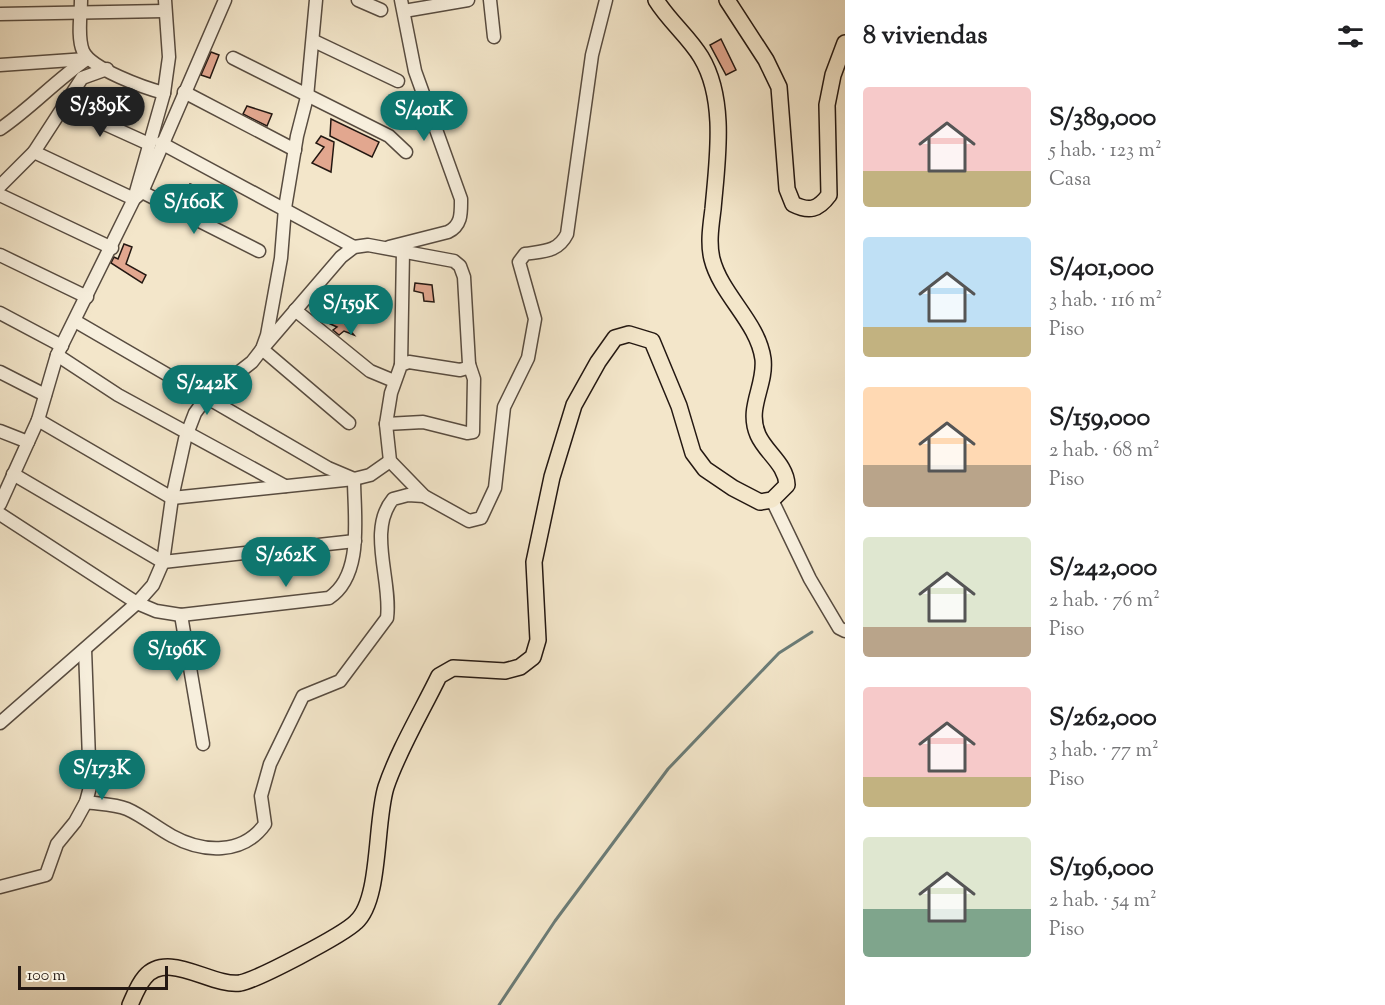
<!DOCTYPE html>
<html lang="es">
<head>
<meta charset="utf-8">
<style>
	body { margin:0; font-family:"Sorts Mill Goudy",serif; background:#f2f2f2; color:#202124; height:100vh; display:flex; flex-direction:column; font-size:22px; white-space:nowrap }
	* { box-sizing:border-box; margin:0 }
	p { font-size:20px; color:#757577 }
	.icon { flex:none; width:33px; height:33px; fill:none; stroke:currentColor; stroke-width:2; stroke-linecap:round; stroke-linejoin:round }
	.map { position:relative; flex:1; overflow:hidden }
	.drawer { display:flex; flex-direction:column; background:#fff; width:540px }
	.drawer>* { flex:none }
	.scale { position:absolute; left:18px; bottom:15px; width:150px; box-sizing:border-box; padding-left:6px; border:3px solid #241812; border-top:0; font-size:16px; line-height:21px; white-space:nowrap; color:#241812; -webkit-text-stroke:4px #f7efdd; paint-order:stroke }
	.price { position:absolute; translate:-50% -51px; padding:0 14px; border-radius:21px; background:#0f766e; color:#fff; font-size:20px; line-height:39px; filter:drop-shadow(0 2px 3px #0008) }
	.price::after { content:''; position:absolute; left:50%; top:36px; width:18px; height:14px; margin-left:-9px; background:inherit; clip-path:polygon(0 0,100% 0,50% 100%) }
	.price.active { background:#222; color:#fff }
	ul { padding:0; list-style:none }
	li { display:flex; align-items:center; gap:18px; height:150px; padding:0 18px }
	li span { display:grid; place-items:center; flex:none; width:168px; height:120px; border-radius:6px; color:#555 }
	li>.icon { margin-inline-start:auto }
	span .icon { width:72px; height:72px; fill:#fffc; stroke-width:1 }
	li b { font-size:26px }
	h2 { display:flex; justify-content:space-between; align-items:center; height:72px; padding:0 18px; font-size:26px }
	main { display:flex; flex:1; min-height:0 }
	.map>svg:first-child { display:block }
</style>
</head>
<body>
<main>
<div class="map">
<svg width="845" height="1005" viewBox="0 0 845 1005">
	<rect width="100%" height="100%" fill="#f3e6ca"/>
	<filter id="stains"><feTurbulence type="fractalNoise" baseFrequency=".00333" numOctaves="4"/><feColorMatrix values="0 0 0 0 .2 0 0 0 0 .09 0 0 0 0 .02 0 0 0 .5 -.17"/></filter>
	<radialGradient id="worn" r=".72"><stop offset=".6" stop-color="#630" stop-opacity="0"/><stop offset="1" stop-color="#630" stop-opacity=".3"/></radialGradient>
	<g fill="none" stroke-linecap="round" stroke-linejoin="round">
		<polyline stroke="#6b7c77" stroke-width="3" points="499,1005 555,921 668,769 779,653 812,632"/>
	</g>
	<g fill="#e2a78f" stroke="#241812" stroke-width="1.5">
		<polygon points="721,39 736,70 726,75 710,45"/>
		<polygon points="211,52 219,55 210,78 201,75"/>
		<polygon points="247,106 272,114 267,126 243,114"/>
		<polygon points="331,119 379,142 372,157 330,136"/>
		<polygon points="321,136 334,142 331,172 312,163 324,147 316,143"/>
		<polygon points="190,184 208,190 205,198 193,194 188,206 180,202"/>
		<polygon points="124,244 132,247 126,264 146,275 142,283 111,263 114,257 118,259"/>
		<polygon points="415,283 432,285 434,302 424,301 423,293 414,291"/>
		<polygon points="327,313 341,319 354,335 344,331 339,335 333,330 337,327 324,321"/>
	</g>
	<g fill="none" stroke-linecap="round" stroke-linejoin="round">
		<g stroke="#584c40" stroke-width="15">
			<g id="minor">
				<path d="M 81,0 C 81,15 77,37 83,51 C 91,69 145,88 164,93"/>
				<polyline points="225,0 142,192 134,199 57,355 118,395 285,486"/>
				<polyline points="358,0 381,10"/>
				<polyline points="490,0 494,37"/>
				<polyline points="404,11 468,0"/>
				<polyline points="0,14 164,11"/>
				<polyline points="314,41 398,81"/>
				<polyline points="233,58 389,136 406,152"/>
				<polyline points="0,65 86,59"/>
				<polyline points="184,92 295,150"/>
				<polyline points="63,105 149,144"/>
				<path d="M 0,129 C 31,108 56,80 87,59"/>
				<polyline points="161,143 354,247"/>
				<polyline points="34,152 134,199 164,93 169,57 165,0"/>
				<polyline points="0,186 34,152 82,78 107,69"/>
				<polyline points="142,192 259,251"/>
				<polyline points="0,195 112,248"/>
				<path d="M 389,247 L 448,232 C 462,225 461,213 461,199 L 415,71 L 401,0"/>
				<polyline points="0,255 87,297"/>
				<polyline points="295,310 370,371 394,381"/>
				<polyline points="0,313 62,346"/>
				<polyline points="401,365 403,251"/>
				<polyline points="0,372 45,395"/>
				<polyline points="38,420 172,498 354,479 370,475 390,461"/>
				<path d="M 349,423 L 262,349 L 341,257 L 354,247 L 368,245 L 454,261 L 460,266 L 464,277 L 469,364 L 467,368 L 460,370 L 409,362 L 401,365 L 391,393 L 386,424 L 390,461 L 424,496 L 469,521 L 481,518 L 495,488 L 504,407 L 528,358 L 535,319 L 519,262 L 525,254 C 544,251 558,252 567,234 L 592,55 L 606,0"/>
				<polyline points="386,424 423,422 467,433 473,432 474,379 469,364"/>
				<polyline points="0,431 28,442"/>
				<polyline points="13,474 163,562 355,541"/>
				<polyline points="772,500 810,579 839,628 845,631"/>
				<polyline points="0,504 38,420 57,355"/>
				<path d="M 0,514 L 137,603 L 156,611 L 181,615 L 329,598 C 364,575 354,516 354,479 L 328,468 L 75,321"/>
				<polyline points="181,615 203,744"/>
				<polyline points="0,723 137,603 153,585 163,562 172,498 185,439 195,413 206,398 252,362 262,349 267,335 281,258 285,208 297,136 307,97 316,0"/>
				<path d="M 86,802 C 99,804 115,804 127,809 C 143,816 157,828 172,836 C 203,853 243,855 265,824 L 261,796 L 270,764 L 303,696 L 340,681 L 387,618 C 392,581 367,530 393,499 L 408,495 L 424,496"/>
				<polyline points="0,887 46,875 57,844 75,822 86,802 90,787 85,649"/>
			</g>
		</g>
		<g stroke="#241812" stroke-width="18">
			<g id="major">
				<path d="M 727,0 L 766,60 L 779,87 L 787,189 L 793,204 C 809,212 818,210 829,195 L 827,105 L 833,75 L 845,43"/>
				<path d="M 130,1005 C 134,996 138,985 145,977 C 168,950 212,987 240,983 C 257,980 343,935 356,922 C 381,900 375,822 386,787 C 398,751 422,711 439,676 L 453,668 L 505,671 L 520,667 L 533,657 L 538,640 L 534,562 L 552,477 L 574,405 L 598,362 L 615,338 L 629,334 L 652,341 L 679,406 L 693,453 L 705,469 L 733,488 L 760,502 L 772,500 L 787,485 C 786,464 766,453 758,435 C 746,408 766,386 763,359 C 758,322 721,295 712,259 C 708,243 711,225 713,209 C 717,162 727,100 701,57 C 689,37 669,21 656,0"/>
			</g>
		</g>
		<use href="#minor" stroke="#f7efdd" stroke-width="12"/>
		<use href="#major" stroke="#f3e6ca" stroke-width="15"/>
	</g>
	<rect width="100%" height="100%" filter="url(#stains)"/>
	<rect width="100%" height="100%" fill="url(#worn)"/>
</svg>
<div class="scale">100 m</div>
<b class="price active" style="left:100px;top:138px">S/389K</b>
<b class="price" style="left:424px;top:142px">S/401K</b>
<b class="price" style="left:194px;top:235px">S/160K</b>
<b class="price" style="left:351px;top:336px">S/159K</b>
<b class="price" style="left:207px;top:416px">S/242K</b>
<b class="price" style="left:286px;top:588px">S/262K</b>
<b class="price" style="left:177px;top:682px">S/196K</b>
<b class="price" style="left:102px;top:801px">S/173K</b>
</div>
<section class="drawer">
<h2>8 viviendas<svg class="icon" aria-label="filters" viewBox="0 0 24 24"><path d="M4 7h16M4 17h16"/><circle cx="9" cy="7" r="2"/><circle cx="15" cy="17" r="2"/></svg></h2>
<ul>
<li><span style="background:linear-gradient(#f6c9c9 70%,#c2b280 0)"><svg class="icon" aria-label="home" viewBox="0 0 24 24"><path d="M3 11l9-7 9 7M6 9v11h12V9"/></svg></span><div><b>S/389,000</b><p>5 hab. · 123 m²</p><p>Casa</p></div></li>
<li><span style="background:linear-gradient(#bfe0f5 75%,#c2b280 0)"><svg class="icon" aria-label="home" viewBox="0 0 24 24"><path d="M3 11l9-7 9 7M6 9v11h12V9"/></svg></span><div><b>S/401,000</b><p>3 hab. · 116 m²</p><p>Piso</p></div></li>
<li><span style="background:linear-gradient(#ffd9b3 65%,#b9a48a 0)"><svg class="icon" aria-label="home" viewBox="0 0 24 24"><path d="M3 11l9-7 9 7M6 9v11h12V9"/></svg></span><div><b>S/159,000</b><p>2 hab. · 68 m²</p><p>Piso</p></div></li>
<li><span style="background:linear-gradient(#dfe7d0 75%,#b9a48a 0)"><svg class="icon" aria-label="home" viewBox="0 0 24 24"><path d="M3 11l9-7 9 7M6 9v11h12V9"/></svg></span><div><b>S/242,000</b><p>2 hab. · 76 m²</p><p>Piso</p></div></li>
<li><span style="background:linear-gradient(#f6c9c9 75%,#c2b280 0)"><svg class="icon" aria-label="home" viewBox="0 0 24 24"><path d="M3 11l9-7 9 7M6 9v11h12V9"/></svg></span><div><b>S/262,000</b><p>3 hab. · 77 m²</p><p>Piso</p></div></li>
<li><span style="background:linear-gradient(#dfe7d0 60%,#7fa58c 0)"><svg class="icon" aria-label="home" viewBox="0 0 24 24"><path d="M3 11l9-7 9 7M6 9v11h12V9"/></svg></span><div><b>S/196,000</b><p>2 hab. · 54 m²</p><p>Piso</p></div></li>
</ul>
</section>
</main>
</body>
</html>
